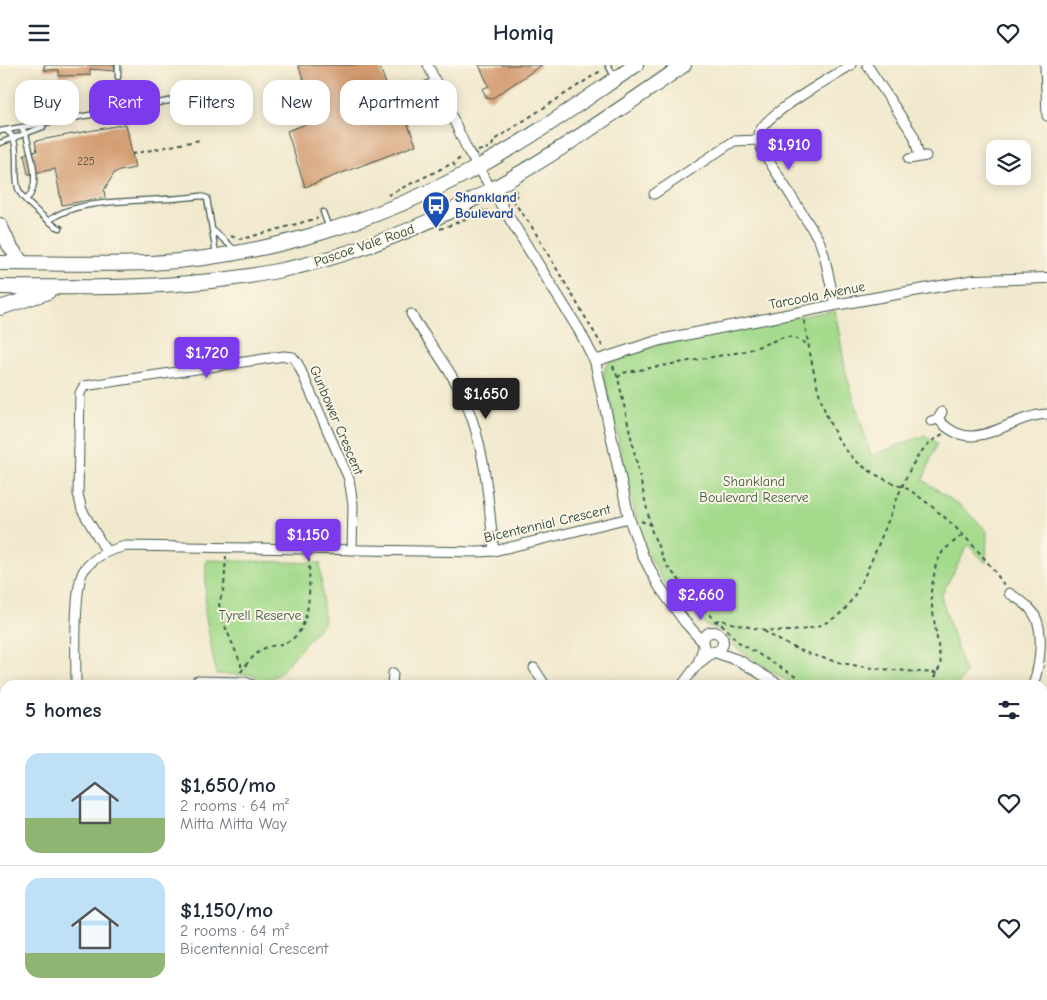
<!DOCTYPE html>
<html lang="en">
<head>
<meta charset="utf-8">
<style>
	body { margin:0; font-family:"Comic Neue",sans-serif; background:#f2f2f3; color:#1f2937; height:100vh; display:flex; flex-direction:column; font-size:19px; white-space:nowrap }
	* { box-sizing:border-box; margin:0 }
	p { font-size:16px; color:#747a83 }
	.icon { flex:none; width:28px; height:28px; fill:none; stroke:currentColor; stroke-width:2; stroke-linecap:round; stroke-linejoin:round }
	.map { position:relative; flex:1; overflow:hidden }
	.side { position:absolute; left:0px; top:615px; width:1048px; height:320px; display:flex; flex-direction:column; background:#fff; border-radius:15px 15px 0 0; box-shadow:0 2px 12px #0003 }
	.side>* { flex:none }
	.hud { position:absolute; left:15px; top:15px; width:500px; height:45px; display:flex; gap:10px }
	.buttons { position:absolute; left:986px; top:75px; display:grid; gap:10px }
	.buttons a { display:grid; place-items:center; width:45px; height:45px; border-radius:10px; background:#fff; box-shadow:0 2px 12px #0003; font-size:25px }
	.price { position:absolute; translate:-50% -42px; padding:0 11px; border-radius:5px; background:#7c3aed; color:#fff; font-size:16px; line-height:32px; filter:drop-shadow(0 1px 2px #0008) }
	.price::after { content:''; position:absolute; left:50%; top:30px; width:15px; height:11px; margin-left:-8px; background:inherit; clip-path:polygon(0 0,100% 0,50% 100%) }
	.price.selected { background:#222; color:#fff }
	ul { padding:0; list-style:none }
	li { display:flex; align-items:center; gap:15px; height:125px; padding:0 25px }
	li+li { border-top:1px solid #e0e1e3 }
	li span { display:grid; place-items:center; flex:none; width:140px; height:100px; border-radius:15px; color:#555 }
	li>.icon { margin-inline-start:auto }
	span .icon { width:60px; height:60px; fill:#fffc; stroke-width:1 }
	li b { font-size:21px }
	h2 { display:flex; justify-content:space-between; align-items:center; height:60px; padding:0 25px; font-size:21px }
	.chip { padding:0 18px; border-radius:15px; background:#fff; box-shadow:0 2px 12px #0003; font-size:18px; line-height:45px }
	.chip.selected { background:#7c3aed; color:#fff }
	header { display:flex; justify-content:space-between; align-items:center; height:65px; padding:0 25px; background:#fff; font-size:22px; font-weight:700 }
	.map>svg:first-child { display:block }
</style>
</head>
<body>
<header><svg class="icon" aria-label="menu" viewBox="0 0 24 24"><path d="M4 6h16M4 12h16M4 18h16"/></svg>Homiq<svg class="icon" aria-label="heart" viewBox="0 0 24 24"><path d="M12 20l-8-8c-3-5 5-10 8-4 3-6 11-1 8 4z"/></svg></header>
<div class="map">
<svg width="1047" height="935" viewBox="0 0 1047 935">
	<rect width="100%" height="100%" fill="#fcf5e5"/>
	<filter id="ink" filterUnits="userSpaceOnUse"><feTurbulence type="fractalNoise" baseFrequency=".02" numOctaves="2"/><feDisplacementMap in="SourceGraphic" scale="10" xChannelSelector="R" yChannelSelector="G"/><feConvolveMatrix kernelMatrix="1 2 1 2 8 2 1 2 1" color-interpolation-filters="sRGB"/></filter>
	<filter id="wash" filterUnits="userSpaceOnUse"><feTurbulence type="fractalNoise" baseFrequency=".0096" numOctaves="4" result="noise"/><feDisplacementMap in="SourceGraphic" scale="20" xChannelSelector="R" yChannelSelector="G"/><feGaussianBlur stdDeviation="1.12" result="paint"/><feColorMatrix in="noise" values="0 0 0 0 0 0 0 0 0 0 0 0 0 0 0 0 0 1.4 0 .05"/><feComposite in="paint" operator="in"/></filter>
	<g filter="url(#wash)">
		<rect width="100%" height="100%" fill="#f1e9cd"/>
		<g fill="#a3da8b" stroke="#618c60">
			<polygon points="835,245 846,308 871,391 925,370 937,378 923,415 963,443 987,466 986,498 968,480 941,531 965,608 957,620 794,620 736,583 723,566 707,561 683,539 663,516 648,489 638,462 604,309 605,302 610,296 662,279"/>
			<polygon points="206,495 320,498 324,557 279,609 261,618 252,610 216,609 205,547"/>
			<polygon points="1047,843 1047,871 1044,877 1047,879 1047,912 1043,919 1043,850"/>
			<polygon points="1043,927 1047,930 1047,935 930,935 933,930 1042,930"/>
		</g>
		<polygon fill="#82ba77" stroke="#507c56" points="983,930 1041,930 1036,935 991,935"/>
		<g id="blocks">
			<g fill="#d29a6e">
				<polygon points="44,0 115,0 115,6 90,4 90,10 59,11 59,5 44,5"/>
				<polygon points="298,0 379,0 396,46 401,42 416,80 305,122 287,66 332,50 326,45 318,22 307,25"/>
				<polygon points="479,0 542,0 491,34 487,33 482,24 489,21"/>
				<polygon points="126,59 135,103 115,107 104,125 105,132 62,140 55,104 28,109 24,89 37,86 35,76"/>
			</g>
		</g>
	</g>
	<g filter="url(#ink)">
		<use href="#blocks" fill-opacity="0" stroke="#3e574b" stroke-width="1"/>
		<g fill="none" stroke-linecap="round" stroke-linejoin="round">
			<g stroke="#3e574b" stroke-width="7">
				<g id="service">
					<polyline points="608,0 615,13"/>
					<polyline points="118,12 118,0"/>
					<polyline points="421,22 434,15"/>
					<path d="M 22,64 L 26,69 C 30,89 42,118 27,134"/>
					<polyline points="0,66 180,34"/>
					<path d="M 8,67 C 22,76 12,111 19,126 C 24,137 45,153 55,161 L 60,163"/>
					<polyline points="0,78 43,62"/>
					<polyline points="323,147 329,163"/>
					<path d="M 49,156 C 78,130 160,138 200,131 L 207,133 L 216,189"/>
					<polyline points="214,166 234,184"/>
				</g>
			</g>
			<g stroke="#3e574b" stroke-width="11">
				<g id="minor">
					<polyline points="428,0 468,86 492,125"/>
					<polyline points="867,0 914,71 919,91"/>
					<polyline points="1045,0 1047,51"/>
					<polyline points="909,94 926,91"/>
					<polyline points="654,129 734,76 759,75"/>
					<path d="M 835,240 L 824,189 L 819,175 L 762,85 C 760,79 757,73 760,66 C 767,48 832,12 851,0"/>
					<path d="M 411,249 C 427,275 454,309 465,336 C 486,383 488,435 494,486"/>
					<path d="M 938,354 C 974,394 1006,351 1047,349"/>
					<polyline points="931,356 938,354 942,347"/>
					<polyline points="106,486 82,445 78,429 80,328 84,321 284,291 293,292 298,299 349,414 353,440 352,485"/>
					<path d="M 1009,528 C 1016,533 1026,538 1031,545 C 1046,562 1040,600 1033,620"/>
					<polyline points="697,600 704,580"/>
					<polyline points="534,603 545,620"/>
					<polyline points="197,616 245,617 252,620"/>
					<path d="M 76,620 C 76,597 73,521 84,505 C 95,491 109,485 126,481 L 479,487 L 494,486 L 629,453"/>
					<polyline points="392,620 393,608"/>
					<polyline points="682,620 697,600 714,587"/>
					<polyline points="342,930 343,935"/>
					<polyline points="723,930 725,935"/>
					<polyline points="69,935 69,930"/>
					<polyline points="222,935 230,930"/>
					<polyline points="597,935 601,935"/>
				</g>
			</g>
			<g stroke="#3e574b" stroke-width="12">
				<g id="tertiary">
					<polyline points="492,125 579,265 595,296 629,453 643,491 659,521 685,557 704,578"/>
					<polyline points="595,296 660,275 835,240 975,215 1047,213"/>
					<circle cx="713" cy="577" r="10"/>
					<polyline points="715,587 740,596 779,620"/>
					<polyline points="1042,784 1047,786"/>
				</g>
			</g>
			<g stroke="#3e574b" stroke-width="16">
				<g id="primary">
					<polyline points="0,160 9,180 22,198"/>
					<path d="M 0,198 C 50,198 101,200 151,198 C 264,192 379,156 478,102 C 533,72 584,35 636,0"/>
					<path d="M 0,222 C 91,223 182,224 272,207 C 431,177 554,90 684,0"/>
					<polyline points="0,243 48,227"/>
				</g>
			</g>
			<g stroke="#3e574b" stroke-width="2" stroke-dasharray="4 4" stroke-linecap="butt">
				<polyline points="492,81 494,75 602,5"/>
				<polyline points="478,86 488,83"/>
				<polyline points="132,89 200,75"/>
				<polyline points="455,101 453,98 462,92"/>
				<polyline points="514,124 518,130 512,133 514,137 532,162 604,284"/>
				<polyline points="388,130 453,98"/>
				<polyline points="481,144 485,147"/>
				<polyline points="440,164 492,144"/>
				<polyline points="231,171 238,174 246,173 318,153"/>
				<path d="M 804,256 C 813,301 819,357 852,392 C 864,404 881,413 897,420 C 902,422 907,423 911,426 C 946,450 981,485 1004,520"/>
				<polyline points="613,301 618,313 652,467 666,500 715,556 725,562 737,576 809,620"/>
				<polyline points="618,313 622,308 746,286 784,272 793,272 809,280"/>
				<polyline points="641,456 651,460"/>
				<polyline points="226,491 224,522 219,539 222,554 241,599 241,607"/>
				<path d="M 715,556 L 721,555 C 758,566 809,576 842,547 C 861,530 889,452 901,424 C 911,401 920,381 943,369"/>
				<path d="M 764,566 C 819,602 874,604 938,608"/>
				<path d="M 241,607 C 247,598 255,588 265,583 C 272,580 281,580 287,577 C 314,565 309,516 309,492"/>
				<polyline points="930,620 941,600 932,541 931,526 936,499 943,486 962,470"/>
				<polyline points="1042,860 1047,857"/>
				<polyline points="991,930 1001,935"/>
				<polyline points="1014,935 1016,930"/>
			</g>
			<use href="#service" stroke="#fff" stroke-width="4.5"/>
			<use href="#minor" stroke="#fff" stroke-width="9"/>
			<use href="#tertiary" stroke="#fff" stroke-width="10"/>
			<use href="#primary" stroke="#fff" stroke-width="14"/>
		</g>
	</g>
	<defs>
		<g id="bus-pin" transform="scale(1.4375)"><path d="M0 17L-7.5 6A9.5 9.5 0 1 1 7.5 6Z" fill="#1a4fb4" stroke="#fcf5e5"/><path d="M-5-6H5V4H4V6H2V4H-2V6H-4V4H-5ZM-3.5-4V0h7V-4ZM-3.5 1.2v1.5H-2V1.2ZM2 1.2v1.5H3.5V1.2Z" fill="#fff"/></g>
	</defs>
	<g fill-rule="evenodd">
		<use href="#bus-pin" x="436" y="140"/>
	</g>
	<g text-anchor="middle" stroke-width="4" stroke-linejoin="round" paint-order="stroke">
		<g font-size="11" fill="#4c5442">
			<text x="86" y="100">225</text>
		</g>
		<g font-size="14" font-weight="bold" fill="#164399" stroke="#fcf5e5" text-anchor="start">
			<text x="455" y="137">Shankland<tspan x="455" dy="16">Boulevard</tspan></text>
		</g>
		<g font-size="14" fill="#1f3d34" stroke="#fcf5e5">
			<text transform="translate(364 180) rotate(-19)" y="5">Pascoe Vale Road</text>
			<text transform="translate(817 230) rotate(-11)" y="5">Tarcoola Avenue</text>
			<text transform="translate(337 355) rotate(67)" y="5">Gunbower Crescent</text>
			<text transform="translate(547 458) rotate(-13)" y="5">Bicentennial Crescent</text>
		</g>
		<g font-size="14" fill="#395c45" stroke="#fcf5e5">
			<text x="754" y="421">Shankland<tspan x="754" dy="16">Boulevard Reserve</tspan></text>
			<text x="260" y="555">Tyrell Reserve</text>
		</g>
	</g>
</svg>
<div class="buttons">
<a><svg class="icon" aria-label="layers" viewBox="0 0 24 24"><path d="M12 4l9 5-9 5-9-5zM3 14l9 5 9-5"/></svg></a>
</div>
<b class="price" style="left:789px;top:106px">$1,910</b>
<b class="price" style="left:207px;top:314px">$1,720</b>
<b class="price selected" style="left:486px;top:355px">$1,650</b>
<b class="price" style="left:308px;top:496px">$1,150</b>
<b class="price" style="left:701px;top:556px">$2,660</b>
<div class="hud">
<a class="chip">Buy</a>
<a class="chip selected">Rent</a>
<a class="chip">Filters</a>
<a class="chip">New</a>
<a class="chip">Apartment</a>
</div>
<section class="side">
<h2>5 homes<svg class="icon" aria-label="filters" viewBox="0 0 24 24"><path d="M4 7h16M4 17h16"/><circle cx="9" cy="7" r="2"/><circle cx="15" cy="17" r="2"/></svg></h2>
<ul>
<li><span style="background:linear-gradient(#bfe0f5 65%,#8fb573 0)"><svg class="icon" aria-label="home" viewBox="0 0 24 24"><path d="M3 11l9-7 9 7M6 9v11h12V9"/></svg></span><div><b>$1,650/mo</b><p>2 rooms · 64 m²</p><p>Mitta Mitta Way</p></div><svg class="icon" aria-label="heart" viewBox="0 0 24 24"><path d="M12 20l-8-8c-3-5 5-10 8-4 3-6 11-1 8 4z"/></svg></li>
<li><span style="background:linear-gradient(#bfe0f5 75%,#8fb573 0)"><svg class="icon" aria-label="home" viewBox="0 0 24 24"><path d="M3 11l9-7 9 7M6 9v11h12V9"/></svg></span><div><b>$1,150/mo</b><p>2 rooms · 64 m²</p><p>Bicentennial Crescent</p></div><svg class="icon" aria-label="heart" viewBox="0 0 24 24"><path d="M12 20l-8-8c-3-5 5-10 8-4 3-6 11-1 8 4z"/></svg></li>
</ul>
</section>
</div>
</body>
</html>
